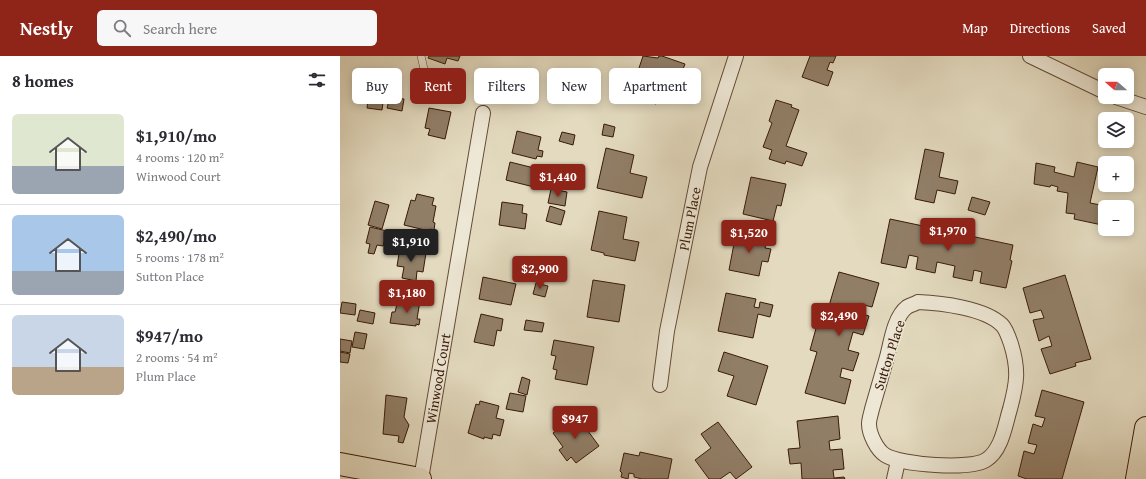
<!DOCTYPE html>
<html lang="en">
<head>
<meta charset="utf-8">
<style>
	body { margin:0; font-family:"Gentium Book Plus",serif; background:#f7f7f7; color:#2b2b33; height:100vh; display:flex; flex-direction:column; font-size:15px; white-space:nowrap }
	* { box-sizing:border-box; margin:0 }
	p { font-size:13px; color:#7c7c81 }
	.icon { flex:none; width:22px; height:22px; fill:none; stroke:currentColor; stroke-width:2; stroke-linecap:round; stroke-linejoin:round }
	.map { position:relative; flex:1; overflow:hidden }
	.side { display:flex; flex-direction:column; background:#fff; width:340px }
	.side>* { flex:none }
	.top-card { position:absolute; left:12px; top:12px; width:380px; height:36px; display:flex; gap:8px }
	.needle { width:26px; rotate:290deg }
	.fabs { position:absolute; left:758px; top:12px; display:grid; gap:8px }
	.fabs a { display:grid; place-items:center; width:36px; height:36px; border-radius:6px; background:#fff; box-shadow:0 2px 10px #0003; font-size:20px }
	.price { position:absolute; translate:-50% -34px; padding:0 9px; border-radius:4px; background:#8f2418; color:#fff; font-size:13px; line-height:26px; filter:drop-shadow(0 1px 2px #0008) }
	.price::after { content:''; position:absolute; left:50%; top:24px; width:12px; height:9px; margin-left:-6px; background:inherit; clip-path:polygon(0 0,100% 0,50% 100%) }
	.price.current { background:#222; color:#fff }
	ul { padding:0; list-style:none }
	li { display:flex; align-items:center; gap:12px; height:100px; padding:0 12px }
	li+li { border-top:1px solid #e1e1e2 }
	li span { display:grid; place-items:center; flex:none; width:112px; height:80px; border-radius:6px; color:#555 }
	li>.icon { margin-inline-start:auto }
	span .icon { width:48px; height:48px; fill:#fffc; stroke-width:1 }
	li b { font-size:17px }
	h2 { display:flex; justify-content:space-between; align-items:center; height:48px; padding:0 12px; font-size:17px }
	.pill { padding:0 14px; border-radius:6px; background:#fff; box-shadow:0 2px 10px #0003; font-size:14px; line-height:36px }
	.pill.current { background:#8f2418; color:#fff }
	header { display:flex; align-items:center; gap:24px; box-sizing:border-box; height:56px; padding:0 20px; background:#8f2418; color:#fff }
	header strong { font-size:19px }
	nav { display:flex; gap:22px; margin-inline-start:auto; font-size:14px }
	.search { width:280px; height:36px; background:#f7f7f7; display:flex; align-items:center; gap:10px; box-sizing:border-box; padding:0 14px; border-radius:6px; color:#7c7c81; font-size:15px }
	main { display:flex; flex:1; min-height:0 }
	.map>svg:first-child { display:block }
</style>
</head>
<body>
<header>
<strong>Nestly</strong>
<div class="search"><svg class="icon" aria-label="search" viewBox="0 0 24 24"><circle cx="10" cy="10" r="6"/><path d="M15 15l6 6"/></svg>Search here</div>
<nav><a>Map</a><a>Directions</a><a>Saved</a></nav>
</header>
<main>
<section class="side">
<h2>8 homes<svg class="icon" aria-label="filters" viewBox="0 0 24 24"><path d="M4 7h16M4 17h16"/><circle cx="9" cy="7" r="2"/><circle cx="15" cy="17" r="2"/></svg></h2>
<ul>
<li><span style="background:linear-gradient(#dfe7d0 65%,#9aa5b1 0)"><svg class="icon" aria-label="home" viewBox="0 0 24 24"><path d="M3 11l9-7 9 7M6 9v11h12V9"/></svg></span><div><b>$1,910/mo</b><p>4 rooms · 120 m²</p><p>Winwood Court</p></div></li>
<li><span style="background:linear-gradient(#a9c7e8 70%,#9aa5b1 0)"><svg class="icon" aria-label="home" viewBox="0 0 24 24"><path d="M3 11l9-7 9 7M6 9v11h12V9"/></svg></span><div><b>$2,490/mo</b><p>5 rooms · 178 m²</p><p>Sutton Place</p></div></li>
<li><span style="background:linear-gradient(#c9d6e8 65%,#b9a48a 0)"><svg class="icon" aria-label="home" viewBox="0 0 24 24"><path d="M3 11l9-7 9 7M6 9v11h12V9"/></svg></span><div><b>$947/mo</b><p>2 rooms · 54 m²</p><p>Plum Place</p></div></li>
</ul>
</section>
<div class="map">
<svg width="806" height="423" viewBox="0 0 806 423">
	<rect width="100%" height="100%" fill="#e3dabf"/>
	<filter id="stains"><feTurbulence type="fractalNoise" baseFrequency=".005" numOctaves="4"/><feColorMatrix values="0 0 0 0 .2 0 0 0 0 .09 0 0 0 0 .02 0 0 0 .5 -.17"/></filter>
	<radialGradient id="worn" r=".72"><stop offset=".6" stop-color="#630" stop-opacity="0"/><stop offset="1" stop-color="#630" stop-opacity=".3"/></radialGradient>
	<g fill="#917e67" stroke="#391a08">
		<polygon points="89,0 120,0 118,5 107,2 105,8 88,2"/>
		<polygon points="303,0 318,2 319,0 322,0 345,8 340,21 336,19 326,47 318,43 316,48 303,44 309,29 295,24"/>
		<polygon points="470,0 496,0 493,7 490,6 487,14 493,16 488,30 462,21"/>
		<polygon points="96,22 117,27 112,46 91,41"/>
		<polygon points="29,36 44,39 42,54 27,52"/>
		<polygon points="50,41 64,43 62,55 47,52"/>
		<polygon points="436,44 452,49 451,51 459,54 446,90 467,97 462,110 446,105 445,108 429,103 432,94 423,91 432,67 429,65"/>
		<polygon points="89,52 111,56 105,83 88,79 90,73 85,72"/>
		<polygon points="264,68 275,71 273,81 262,79"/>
		<polygon points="177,75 201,81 198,94 203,95 202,101 197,100 196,103 172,97"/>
		<polygon points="222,76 235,79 233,89 219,85"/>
		<polygon points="266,92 294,99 290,117 307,121 302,142 257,132"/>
		<polygon points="585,93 604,97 599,121 618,125 615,138 597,134 594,147 575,143"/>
		<polygon points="170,106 198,113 194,131 166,124"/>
		<polygon points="737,106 758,111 750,147 766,150 762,169 734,163 735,158 726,157 728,137 717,135 718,131 711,129 710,131 694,128 696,107 715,111 714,116 734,121"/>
		<polygon points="411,121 446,128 441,150 437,149 433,165 403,158"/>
		<polygon points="211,133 227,136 225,150 208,147"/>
		<polygon points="77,138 94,142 92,149 96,150 93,166 95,167 94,174 90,173 89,175 64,169 71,144 75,145"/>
		<polygon points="632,141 650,146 645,159 628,154"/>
		<polygon points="35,145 49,149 42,173 28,169"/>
		<polygon points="162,146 183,149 182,157 187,158 185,173 159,169"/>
		<polygon points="210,150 225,155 221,169 206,165"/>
		<polygon points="259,155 287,161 283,183 299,186 295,205 264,199 264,197 251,194"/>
		<polygon points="550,163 673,189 670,204 672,205 666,232 640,227 642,216 634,214 632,225 613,221 615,210 597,206 595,217 576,213 578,201 569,199 566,212 541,207"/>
		<polygon points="30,171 47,175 43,190 37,189 34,198 28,197 30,188 26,187"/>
		<polygon points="396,177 427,183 425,192 431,193 428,206 422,205 419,220 389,214"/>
		<polygon points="60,192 86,197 83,216 77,215 76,225 62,222 64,211 57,210"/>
		<polygon points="499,216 539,227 532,251 520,248 518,257 529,260 523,279 513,276 508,294 519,297 513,315 502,312 500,321 511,324 505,348 465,337 477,296 470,294 480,258 486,260"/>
		<polygon points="725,219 751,303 735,307 736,310 710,318 701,293 712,290 709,280 699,285 693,264 704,262 701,254 690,257 683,232"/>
		<polygon points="143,221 176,228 171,249 139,243"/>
		<polygon points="253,224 285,229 279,266 247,261"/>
		<polygon points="196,227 208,230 205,241 193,238"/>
		<polygon points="386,237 416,243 414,251 419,252 420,246 433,249 430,261 418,258 413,282 378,275"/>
		<polygon points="67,244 80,245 77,263 80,263 79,269 76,268 76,270 50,267 52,256 55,256 57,248 66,249"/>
		<polygon points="2,246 16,248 15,259 0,257"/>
		<polygon points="20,254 35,257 33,268 17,265"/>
		<polygon points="141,258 163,263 161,275 157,274 154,290 134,286"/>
		<polygon points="186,264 204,267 202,276 184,274"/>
		<polygon points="15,276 27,278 24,293 12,291"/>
		<polygon points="0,283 12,285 10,297 0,295"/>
		<polygon points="214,284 254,291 247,329 215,323 217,314 213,313 216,300 211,299"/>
		<polygon points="0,296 10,298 8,307 0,306"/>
		<polygon points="384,296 428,310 416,349 387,340 394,320 378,315"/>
		<polygon points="182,321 190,324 187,339 178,336"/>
		<polygon points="702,334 744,346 722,423 687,423 678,420 684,395 694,398 697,389 688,387 693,368 702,371 705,362 695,360"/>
		<polygon points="170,337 186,340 183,356 166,353"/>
		<polygon points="46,339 67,342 64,361 69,369 63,387 58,386 59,380 43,378"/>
		<polygon points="140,345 159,350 156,362 164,364 160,380 153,378 152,383 144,381 144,383 128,377 136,348 139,349"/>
		<polygon points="237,360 259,390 236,407 231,401 227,405 219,394 223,391 213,377"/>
		<polygon points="498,360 500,383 489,385 490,394 502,393 504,413 493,414 494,422 504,421 505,423 462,423 461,407 450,408 448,393 460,392 457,365"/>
		<polygon points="378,366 412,411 396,423 390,416 380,423 369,423 355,404 371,392 361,378"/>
		<polygon points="300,396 332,403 328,423 302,423 294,421 294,418 289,417 288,423 281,421 282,417 280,415 284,397 299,400"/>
	</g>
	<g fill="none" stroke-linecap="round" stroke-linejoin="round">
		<g stroke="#644a36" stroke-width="8">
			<polyline id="lane" points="81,0 84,13"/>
		</g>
		<g stroke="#644a36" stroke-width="16">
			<g id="street">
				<polyline points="690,0 765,36"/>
				<polyline points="776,41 806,51"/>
				<path d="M 578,246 C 601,247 645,252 662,269 C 666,273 669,282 671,288 C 679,314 677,327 670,353 C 665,369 662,394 646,404 C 630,414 561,409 545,399 C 537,394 529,378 529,368 C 529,363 531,358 532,353 C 537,336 542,318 547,301 C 551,286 554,261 567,251 C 570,249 575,248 578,246 Z"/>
				<path id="s1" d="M 320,329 L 327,275 L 360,111 L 396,0"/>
				<path id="s2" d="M 81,423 L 143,57"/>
				<polyline points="554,423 558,405"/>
			</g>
		</g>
		<g stroke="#391a08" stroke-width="24">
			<g id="primary">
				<polyline points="0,408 80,423"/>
				<polyline points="797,423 806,372"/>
			</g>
		</g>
		<use href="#lane" stroke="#ede7d5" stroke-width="7"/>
		<use href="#street" stroke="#ede7d5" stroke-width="14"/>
		<use href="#primary" stroke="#e3dabf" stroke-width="22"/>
	</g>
	<g text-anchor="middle" stroke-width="3.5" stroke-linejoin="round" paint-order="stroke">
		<g font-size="14" fill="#391a08" stroke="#ede7d5">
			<text dy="5" stroke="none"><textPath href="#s1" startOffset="169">Plum Place</textPath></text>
			<text transform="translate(549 299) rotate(-72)" y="5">Sutton Place</text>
			<text dy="5" stroke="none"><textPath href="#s2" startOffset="102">Winwood Court</textPath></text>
		</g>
	</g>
	<rect width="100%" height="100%" filter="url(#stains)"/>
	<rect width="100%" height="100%" fill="url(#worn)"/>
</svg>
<div class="fabs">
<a><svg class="needle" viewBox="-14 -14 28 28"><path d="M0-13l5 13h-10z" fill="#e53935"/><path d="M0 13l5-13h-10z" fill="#7c7c81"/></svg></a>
<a><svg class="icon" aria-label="layers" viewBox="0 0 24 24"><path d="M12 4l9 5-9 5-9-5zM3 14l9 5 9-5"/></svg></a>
<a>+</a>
<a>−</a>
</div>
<b class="price" style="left:218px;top:142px">$1,440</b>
<b class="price" style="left:608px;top:196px">$1,970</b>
<b class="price" style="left:409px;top:198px">$1,520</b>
<b class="price current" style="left:71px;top:207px">$1,910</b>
<b class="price" style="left:200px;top:234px">$2,900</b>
<b class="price" style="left:67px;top:258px">$1,180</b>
<b class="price" style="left:499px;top:281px">$2,490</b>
<b class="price" style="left:235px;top:384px">$947</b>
<div class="top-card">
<a class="pill">Buy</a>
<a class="pill current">Rent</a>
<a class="pill">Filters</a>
<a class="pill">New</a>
<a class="pill">Apartment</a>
</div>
</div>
</main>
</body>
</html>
